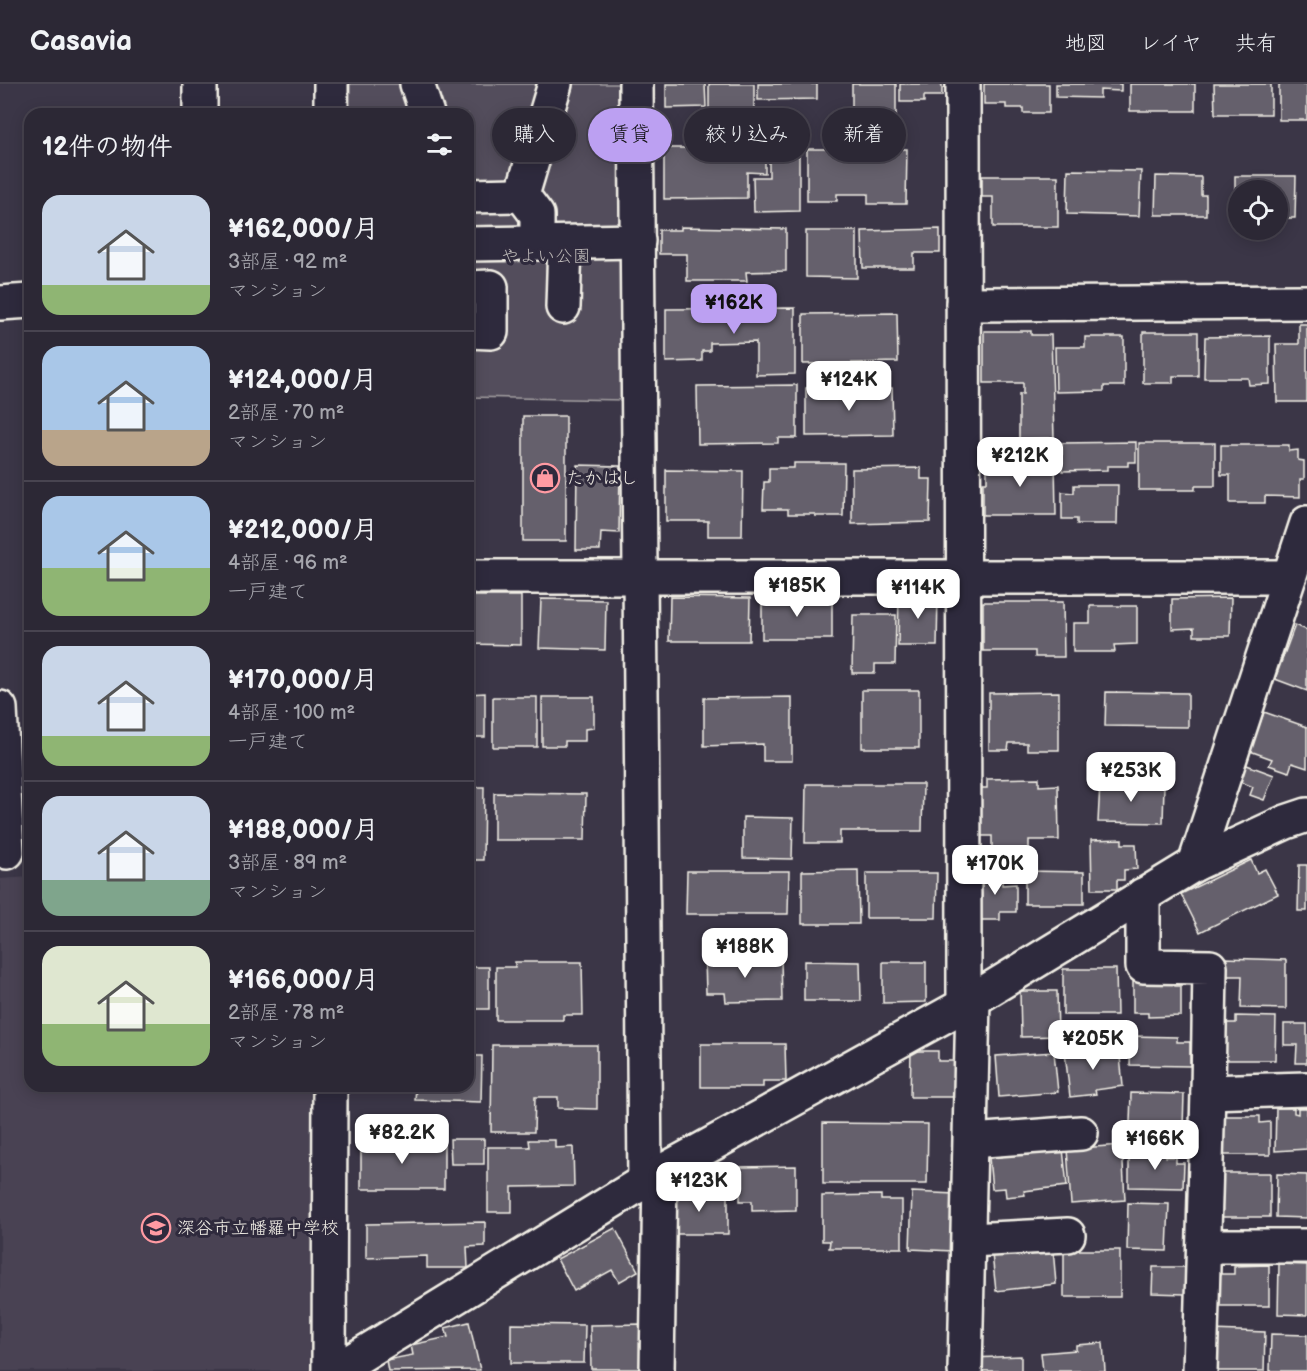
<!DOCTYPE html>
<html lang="ja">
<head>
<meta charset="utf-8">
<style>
	body { margin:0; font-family:"Balsamiq Sans","Klee One",sans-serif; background:#34303d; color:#f1f3f6; height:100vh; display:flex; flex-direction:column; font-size:22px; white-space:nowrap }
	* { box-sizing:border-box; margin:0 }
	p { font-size:20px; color:#a6a6ad }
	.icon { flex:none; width:33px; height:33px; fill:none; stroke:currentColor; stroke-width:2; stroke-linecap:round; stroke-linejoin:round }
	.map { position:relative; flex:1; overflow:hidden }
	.panel { position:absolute; left:24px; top:24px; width:450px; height:984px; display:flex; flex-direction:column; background:#2c2835; border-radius:18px; box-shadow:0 3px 15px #0003,0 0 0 2px #484450 }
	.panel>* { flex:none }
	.banner { position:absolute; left:492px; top:24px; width:570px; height:54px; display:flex; gap:12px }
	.controls { position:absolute; left:1228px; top:96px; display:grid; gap:12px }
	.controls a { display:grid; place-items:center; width:60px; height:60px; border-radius:50%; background:#2c2835; box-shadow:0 3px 15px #0003,0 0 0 2px #484450; font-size:30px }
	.price { position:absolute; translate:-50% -51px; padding:0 14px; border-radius:12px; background:#fff; color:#222; font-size:20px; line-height:39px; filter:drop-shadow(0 2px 3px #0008) }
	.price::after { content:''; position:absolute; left:50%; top:36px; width:18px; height:14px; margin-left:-9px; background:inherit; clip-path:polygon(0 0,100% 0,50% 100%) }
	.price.current { background:#bca0f2; color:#111 }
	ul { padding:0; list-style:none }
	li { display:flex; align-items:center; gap:18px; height:150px; padding:0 18px }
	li+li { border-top:2px solid #484450 }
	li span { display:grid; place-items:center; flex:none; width:168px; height:120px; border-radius:18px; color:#555 }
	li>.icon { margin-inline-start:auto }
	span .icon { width:72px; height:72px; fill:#fffc; stroke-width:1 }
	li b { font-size:26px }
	h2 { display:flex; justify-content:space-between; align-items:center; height:72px; padding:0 18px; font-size:26px }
	.chip { padding:0 21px; border-radius:27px; background:#2c2835; box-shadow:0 3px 15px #0003,0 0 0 2px #484450; font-size:21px; line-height:54px }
	.chip.current { background:#bca0f2; color:#111 }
	header { display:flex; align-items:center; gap:36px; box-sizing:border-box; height:84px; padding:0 30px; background:#2c2835; border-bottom:2px solid #484450 }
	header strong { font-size:28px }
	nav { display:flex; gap:33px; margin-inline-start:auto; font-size:21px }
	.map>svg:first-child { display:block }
</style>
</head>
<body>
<header>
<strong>Casavia</strong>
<nav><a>地図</a><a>レイヤ</a><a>共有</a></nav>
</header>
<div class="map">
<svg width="1307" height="1287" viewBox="0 0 1307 1287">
	<rect width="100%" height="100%" fill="#3b3647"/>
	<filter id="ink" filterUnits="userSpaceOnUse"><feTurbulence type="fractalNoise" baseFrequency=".0167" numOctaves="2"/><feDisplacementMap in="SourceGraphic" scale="12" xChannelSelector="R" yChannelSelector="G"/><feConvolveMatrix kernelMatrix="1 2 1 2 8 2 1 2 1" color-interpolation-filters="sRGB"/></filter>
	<g filter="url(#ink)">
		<polygon fill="#484352" points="30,793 30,1002 311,1002 313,1287 0,1287 0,795"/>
		<polygon fill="#534e5c" stroke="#a4a0a2" stroke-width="1.5" points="350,0 623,0 624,316 468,313 468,30 350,30"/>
		<g fill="#65616c" stroke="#f4f1e8" stroke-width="1.5">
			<polygon points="666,0 705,0 706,23 666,24"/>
			<polygon points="709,0 754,0 754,30 734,30 735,48 709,48"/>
			<polygon points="758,0 817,0 817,15 758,16"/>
			<rect x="852" y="0" width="44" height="33"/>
			<polygon points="900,0 942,0 942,12 924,12 924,18 900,18"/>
			<polygon points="984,0 1049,0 1049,29 1023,29 1023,24 1006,24 1006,20 984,20"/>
			<polygon points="1056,0 1121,0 1121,7 1100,6 1100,14 1056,13"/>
			<rect x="1130" y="0" width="65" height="27"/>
			<polygon points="1214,0 1271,0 1271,30 1215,30"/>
			<rect x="1279" y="0" width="28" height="36"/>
			<polygon points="664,64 717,64 718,68 765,68 765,89 747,88 747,114 664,115"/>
			<polygon points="807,65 907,65 906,120 868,120 868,110 837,110 837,117 807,117"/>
			<polygon points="769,72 799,72 799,127 754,128 753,93 769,93"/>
			<polygon points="1068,86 1141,87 1139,132 1067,130"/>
			<polygon points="982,92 1058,92 1058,143 993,143 993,113 982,113"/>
			<polygon points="1156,92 1201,93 1201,111 1206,111 1206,131 1155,131"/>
			<polygon points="1235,92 1296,92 1295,134 1278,134 1278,106 1239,106 1239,134 1235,134"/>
			<polygon points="681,143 786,145 786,187 746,188 747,197 687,197 687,170 659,170 659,146 681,146"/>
			<polygon points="940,145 940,169 914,169 914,184 863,184 862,147"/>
			<polygon points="806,147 857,147 857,194 806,193"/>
			<polygon points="795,224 795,290 756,291 756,258 710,259 710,267 702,267 702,277 666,278 666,225"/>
			<polygon points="897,229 898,278 803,280 803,230"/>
			<polygon points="1299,240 1307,240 1307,318 1277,318 1276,260 1299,260"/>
			<polygon points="984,247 1031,247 1031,251 1051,251 1054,354 1019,355 1019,310 1023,310 1023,299 984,299"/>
			<polygon points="1143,248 1198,248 1198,292 1173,292 1173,299 1143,299"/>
			<polygon points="1270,252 1270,300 1249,301 1248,294 1204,294 1205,253"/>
			<polygon points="1085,253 1124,253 1124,302 1104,302 1104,307 1056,308 1055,263 1085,263"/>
			<polygon points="797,301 797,354 778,354 778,359 698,360 697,302"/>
			<polygon points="806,304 892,304 893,351 806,352"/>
			<rect x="523" y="332" width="43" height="125"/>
			<polygon points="1136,358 1136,378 1128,378 1128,382 1107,382 1107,386 1062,387 1062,359"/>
			<polygon points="1139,359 1215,359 1215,402 1195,402 1195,406 1139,406"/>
			<polygon points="1221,361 1289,361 1289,367 1298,366 1298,376 1304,377 1304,395 1300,395 1300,413 1265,412 1265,419 1230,419 1230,391 1221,391"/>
			<polygon points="987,377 1055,377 1056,431 983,431 983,398 987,398"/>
			<polygon points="794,379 844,379 843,432 815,432 815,430 788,430 788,425 763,425 764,398 769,398 769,384 794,384"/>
			<polygon points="577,381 620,382 619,449 601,448 600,466 576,466"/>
			<polygon points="921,384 921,395 931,395 930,438 852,440 852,385"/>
			<polygon points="666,386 743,387 742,452 708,452 708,437 666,437"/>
			<polygon points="1074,401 1118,401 1117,440 1077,440 1077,435 1062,435 1062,408 1074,409"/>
			<polygon points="899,509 938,510 937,562 898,562"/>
			<polygon points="468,512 521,512 521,561 468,560"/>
			<polygon points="832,512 832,555 762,555 762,513"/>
			<polygon points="670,513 750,514 749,557 669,557"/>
			<polygon points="1231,514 1230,552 1194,552 1194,544 1172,545 1172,515"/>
			<polygon points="541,515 606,516 605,566 539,564"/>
			<polygon points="983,518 1063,518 1064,573 1035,573 1035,567 983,567"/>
			<polygon points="1090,522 1137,522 1137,560 1114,561 1115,568 1073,568 1073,539 1090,539"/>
			<polygon points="853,531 896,531 895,580 875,580 875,589 852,589"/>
			<polygon points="1295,541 1307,546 1307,607 1275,595"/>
			<rect x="862" y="606" width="57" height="58"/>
			<polygon points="1059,608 1059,666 1027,666 1027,659 1009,659 1008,666 989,666 989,609"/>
			<polygon points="1106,608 1188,609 1188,643 1105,642"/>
			<polygon points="485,609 485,653 468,653 468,610"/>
			<rect x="493" y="613" width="44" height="50"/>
			<polygon points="542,613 594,613 594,644 585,645 585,657 565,657 565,662 542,662"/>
			<polygon points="792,613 792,677 763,677 763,660 704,662 704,614"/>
			<polygon points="1264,628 1307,643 1307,684 1292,679 1289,688 1269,681 1272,675 1250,667"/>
			<polygon points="1244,680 1274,691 1264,716 1250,711 1253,703 1238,697"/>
			<polygon points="1039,694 1039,702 1058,701 1059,756 1029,756 1029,766 992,767 992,752 976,752 975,704 987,704 987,695"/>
			<polygon points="1100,699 1164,701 1163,739 1098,738"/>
			<polygon points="806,700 923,700 922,747 840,747 840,759 805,759"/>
			<polygon points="468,703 484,703 483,776 468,776"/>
			<polygon points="494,709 586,710 585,756 494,756"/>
			<polygon points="743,733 793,734 792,775 743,774"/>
			<polygon points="1122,755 1122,760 1136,760 1137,785 1124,786 1124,796 1117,796 1117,805 1092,805 1091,756"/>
			<polygon points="1251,776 1257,789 1265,785 1278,810 1200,848 1181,810"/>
			<polygon points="1299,781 1307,781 1307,827 1298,827"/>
			<polygon points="858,786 859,840 802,840 802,787"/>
			<polygon points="978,786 1002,786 1002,801 1016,800 1016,828 1000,828 1000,836 978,836"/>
			<polygon points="687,787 789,787 788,830 686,830"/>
			<polygon points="1025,787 1084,788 1084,820 1025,820"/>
			<polygon points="866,789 937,789 936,834 866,834"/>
			<polygon points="781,874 782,917 726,918 725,909 706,909 705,875"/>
			<polygon points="1224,874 1286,876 1286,925 1241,924 1242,892 1224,892"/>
			<polygon points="804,877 860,878 861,917 804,917"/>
			<polygon points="515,878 582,878 583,931 563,931 563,936 496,936 496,883 515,883"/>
			<polygon points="883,878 926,878 926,918 883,919"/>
			<rect x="468" y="883" width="21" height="42"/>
			<polygon points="1063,885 1116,885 1117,931 1063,931"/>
			<polygon points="1133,898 1175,898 1175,902 1181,902 1181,932 1148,933 1148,929 1133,929"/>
			<polygon points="1020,907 1057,907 1058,952 1021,953"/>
			<polygon points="1236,932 1276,933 1275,976 1217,976 1218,939 1236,939"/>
			<polygon points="1284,940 1307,940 1307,979 1296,979 1297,961 1284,961"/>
			<polygon points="1131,952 1177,953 1177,958 1190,958 1190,982 1130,981"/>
			<polygon points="701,960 785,960 786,997 763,997 763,1003 701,1003"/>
			<polygon points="492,961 597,961 597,1025 558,1024 558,1013 535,1013 534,1048 491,1048"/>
			<polygon points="1119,963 1123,1002 1095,1006 1096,1010 1070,1013 1065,968"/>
			<polygon points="911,967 938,967 938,977 956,977 956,1013 910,1013"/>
			<polygon points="1054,968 1058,1008 999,1013 996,972"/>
			<polygon points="468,972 482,972 481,1018 415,1016 416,1002 468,1002"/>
			<polygon points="1131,1009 1184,1010 1183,1043 1146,1043 1144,1039 1130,1039"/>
			<polygon points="1276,1024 1294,1024 1294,1029 1298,1030 1298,1024 1307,1024 1307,1065 1275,1067"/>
			<polygon points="1219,1032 1260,1032 1260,1039 1270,1038 1270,1071 1219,1071"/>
			<polygon points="823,1039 928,1040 927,1100 823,1100"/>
			<polygon points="450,1055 484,1055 484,1080 451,1080"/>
			<polygon points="529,1056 555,1056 555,1064 573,1063 574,1102 512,1103 512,1128 488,1128 488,1063 530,1063"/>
			<rect x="361" y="1057" width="83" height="48"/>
			<polygon points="1122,1061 1125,1116 1071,1120 1067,1065"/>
			<polygon points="1063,1065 1067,1102 1024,1107 1025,1111 1006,1113 1005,1104 992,1105 989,1074"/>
			<polygon points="1139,1067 1166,1068 1166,1073 1176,1073 1176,1079 1184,1079 1183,1104 1129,1103 1129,1072 1139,1072"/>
			<polygon points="796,1082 796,1126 752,1127 752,1117 740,1117 740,1083"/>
			<rect x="1221" y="1089" width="49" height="44"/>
			<polygon points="1277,1090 1307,1091 1307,1134 1276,1133"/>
			<polygon points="671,1107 728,1107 728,1150 670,1150"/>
			<polygon points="912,1108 955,1110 953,1167 910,1165"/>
			<polygon points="881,1111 881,1116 902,1116 902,1164 829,1164 830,1157 822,1157 822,1112"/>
			<polygon points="1128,1119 1169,1120 1167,1167 1127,1166"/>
			<polygon points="485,1138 485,1162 467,1163 468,1184 427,1184 427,1172 366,1174 366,1140"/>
			<polygon points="615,1144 638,1187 619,1198 612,1186 574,1207 557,1175"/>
			<polygon points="1053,1164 1056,1200 996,1207 992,1170"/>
			<rect x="1064" y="1166" width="56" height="47"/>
			<polygon points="1279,1180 1307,1181 1307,1231 1278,1230"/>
			<polygon points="1269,1181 1269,1222 1212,1222 1212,1190 1234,1190 1234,1182"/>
			<polygon points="1153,1183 1186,1183 1185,1210 1152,1209"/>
			<polygon points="469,1238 480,1286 388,1287 386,1276 413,1271 411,1261 448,1253 445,1244"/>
			<polygon points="511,1240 585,1241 584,1279 511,1279"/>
			<polygon points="642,1240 642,1285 591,1285 590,1241"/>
			<polygon points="1212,1246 1265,1248 1264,1287 1211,1287"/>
			<polygon points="1271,1250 1307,1251 1307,1287 1270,1287"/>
			<polygon points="1103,1259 1105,1287 1043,1287 1041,1269 1076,1266 1076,1261"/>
			<polygon points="1021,1272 1021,1287 973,1287 972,1274"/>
		</g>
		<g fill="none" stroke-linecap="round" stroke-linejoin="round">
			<g stroke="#f4f1e8" stroke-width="38">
				<g id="minor">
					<polyline points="331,0 331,30"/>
					<polyline points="417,0 427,30"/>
					<polyline points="636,0 645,1097"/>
					<polyline points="963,0 964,921"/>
					<polyline points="200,30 200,0"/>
					<polyline points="468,112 522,111"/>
					<polyline points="537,159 537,131 522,111 555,0"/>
					<polyline points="468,160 638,157"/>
					<polyline points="468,204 491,203 491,248 468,247"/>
					<polyline points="0,219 30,217"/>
					<polyline points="963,220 1307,218"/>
					<polyline points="563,223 565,159"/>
					<polyline points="468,493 1289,493"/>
					<polyline points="0,624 7,768"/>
					<polyline points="1195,780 1307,439"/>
					<polyline points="1143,811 1143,882 1210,883 1208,1008 1307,1005"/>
					<polyline points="971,1057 1081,1049"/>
					<polyline points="969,1156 1068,1151"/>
					<polyline points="1204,1162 1307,1162"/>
					<polyline points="329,1287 330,1002"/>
					<polyline points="335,1287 645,1097 964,921 1195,780 1286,738 1307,731"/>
					<polyline points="657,1287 660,1089"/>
					<polyline points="965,1287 973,915"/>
					<polyline points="1200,1287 1208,1008"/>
				</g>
			</g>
			<use href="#minor" stroke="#2f2a3d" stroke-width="33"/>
		</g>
	</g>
	<defs>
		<g id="shop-ring" transform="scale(1.5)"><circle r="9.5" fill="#2f2a3d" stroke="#ff9aa2" stroke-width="1.5"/><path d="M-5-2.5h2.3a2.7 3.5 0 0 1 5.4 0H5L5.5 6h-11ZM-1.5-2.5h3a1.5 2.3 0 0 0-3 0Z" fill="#ff9aa2"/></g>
		<g id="school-ring" transform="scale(1.5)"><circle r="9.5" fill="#2f2a3d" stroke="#ff9aa2" stroke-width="1.5"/><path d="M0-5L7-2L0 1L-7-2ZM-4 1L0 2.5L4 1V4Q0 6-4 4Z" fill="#ff9aa2"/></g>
	</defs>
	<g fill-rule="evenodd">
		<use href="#shop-ring" x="545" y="394"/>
		<use href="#school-ring" x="156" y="1144"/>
	</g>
	<g text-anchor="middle" stroke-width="6" stroke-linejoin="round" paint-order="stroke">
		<g font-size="18" fill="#bcb8b7" stroke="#2f2a3d">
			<text x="546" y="178">やよい公園</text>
		</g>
		<g font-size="18" fill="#f4f1e8" stroke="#2f2a3d" text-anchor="start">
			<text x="566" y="400">たかはし</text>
			<text x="177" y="1150">深谷市立幡羅中学校</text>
		</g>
	</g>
</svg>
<div class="controls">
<a><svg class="icon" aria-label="locate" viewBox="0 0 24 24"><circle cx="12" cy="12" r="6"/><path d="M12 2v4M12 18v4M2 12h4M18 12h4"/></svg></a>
</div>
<b class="price current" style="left:734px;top:251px">¥162K</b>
<b class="price" style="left:849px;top:328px">¥124K</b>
<b class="price" style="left:1020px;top:404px">¥212K</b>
<b class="price" style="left:797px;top:534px">¥185K</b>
<b class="price" style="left:918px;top:536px">¥114K</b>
<b class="price" style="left:1131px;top:719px">¥253K</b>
<b class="price" style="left:995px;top:812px">¥170K</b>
<b class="price" style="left:745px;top:895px">¥188K</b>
<b class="price" style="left:1093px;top:987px">¥205K</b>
<b class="price" style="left:402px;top:1081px">¥82.2K</b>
<b class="price" style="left:1155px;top:1087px">¥166K</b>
<b class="price" style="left:699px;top:1129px">¥123K</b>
<div class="banner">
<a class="chip">購入</a>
<a class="chip current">賃貸</a>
<a class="chip">絞り込み</a>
<a class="chip">新着</a>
</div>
<section class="panel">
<h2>12件の物件<svg class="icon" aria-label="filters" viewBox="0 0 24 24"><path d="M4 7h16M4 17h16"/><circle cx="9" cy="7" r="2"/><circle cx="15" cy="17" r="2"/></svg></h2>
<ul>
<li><span style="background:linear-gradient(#c9d6e8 75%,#8fb573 0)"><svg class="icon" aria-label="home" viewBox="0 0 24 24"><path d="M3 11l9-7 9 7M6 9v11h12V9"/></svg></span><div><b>¥162,000/月</b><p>3部屋 · 92 m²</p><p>マンション</p></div></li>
<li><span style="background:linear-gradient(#a9c7e8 70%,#b9a48a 0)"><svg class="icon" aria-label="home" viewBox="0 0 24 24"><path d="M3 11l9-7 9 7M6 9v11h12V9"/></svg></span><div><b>¥124,000/月</b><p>2部屋 · 70 m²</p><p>マンション</p></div></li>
<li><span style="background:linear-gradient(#a9c7e8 60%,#8fb573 0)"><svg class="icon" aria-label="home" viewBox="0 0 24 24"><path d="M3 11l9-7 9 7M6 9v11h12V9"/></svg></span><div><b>¥212,000/月</b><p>4部屋 · 96 m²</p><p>一戸建て</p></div></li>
<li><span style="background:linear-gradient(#c9d6e8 75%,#8fb573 0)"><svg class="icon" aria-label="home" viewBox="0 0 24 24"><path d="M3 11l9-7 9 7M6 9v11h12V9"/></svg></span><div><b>¥170,000/月</b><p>4部屋 · 100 m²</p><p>一戸建て</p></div></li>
<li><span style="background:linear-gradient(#c9d6e8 70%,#7fa58c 0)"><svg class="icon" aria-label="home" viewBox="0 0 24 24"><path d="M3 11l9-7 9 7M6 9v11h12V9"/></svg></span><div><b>¥188,000/月</b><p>3部屋 · 89 m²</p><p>マンション</p></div></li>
<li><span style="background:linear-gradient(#dfe7d0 65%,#8fb573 0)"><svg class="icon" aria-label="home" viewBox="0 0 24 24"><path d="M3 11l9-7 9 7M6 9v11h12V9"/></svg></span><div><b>¥166,000/月</b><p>2部屋 · 78 m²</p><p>マンション</p></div></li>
</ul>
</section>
</div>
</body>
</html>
